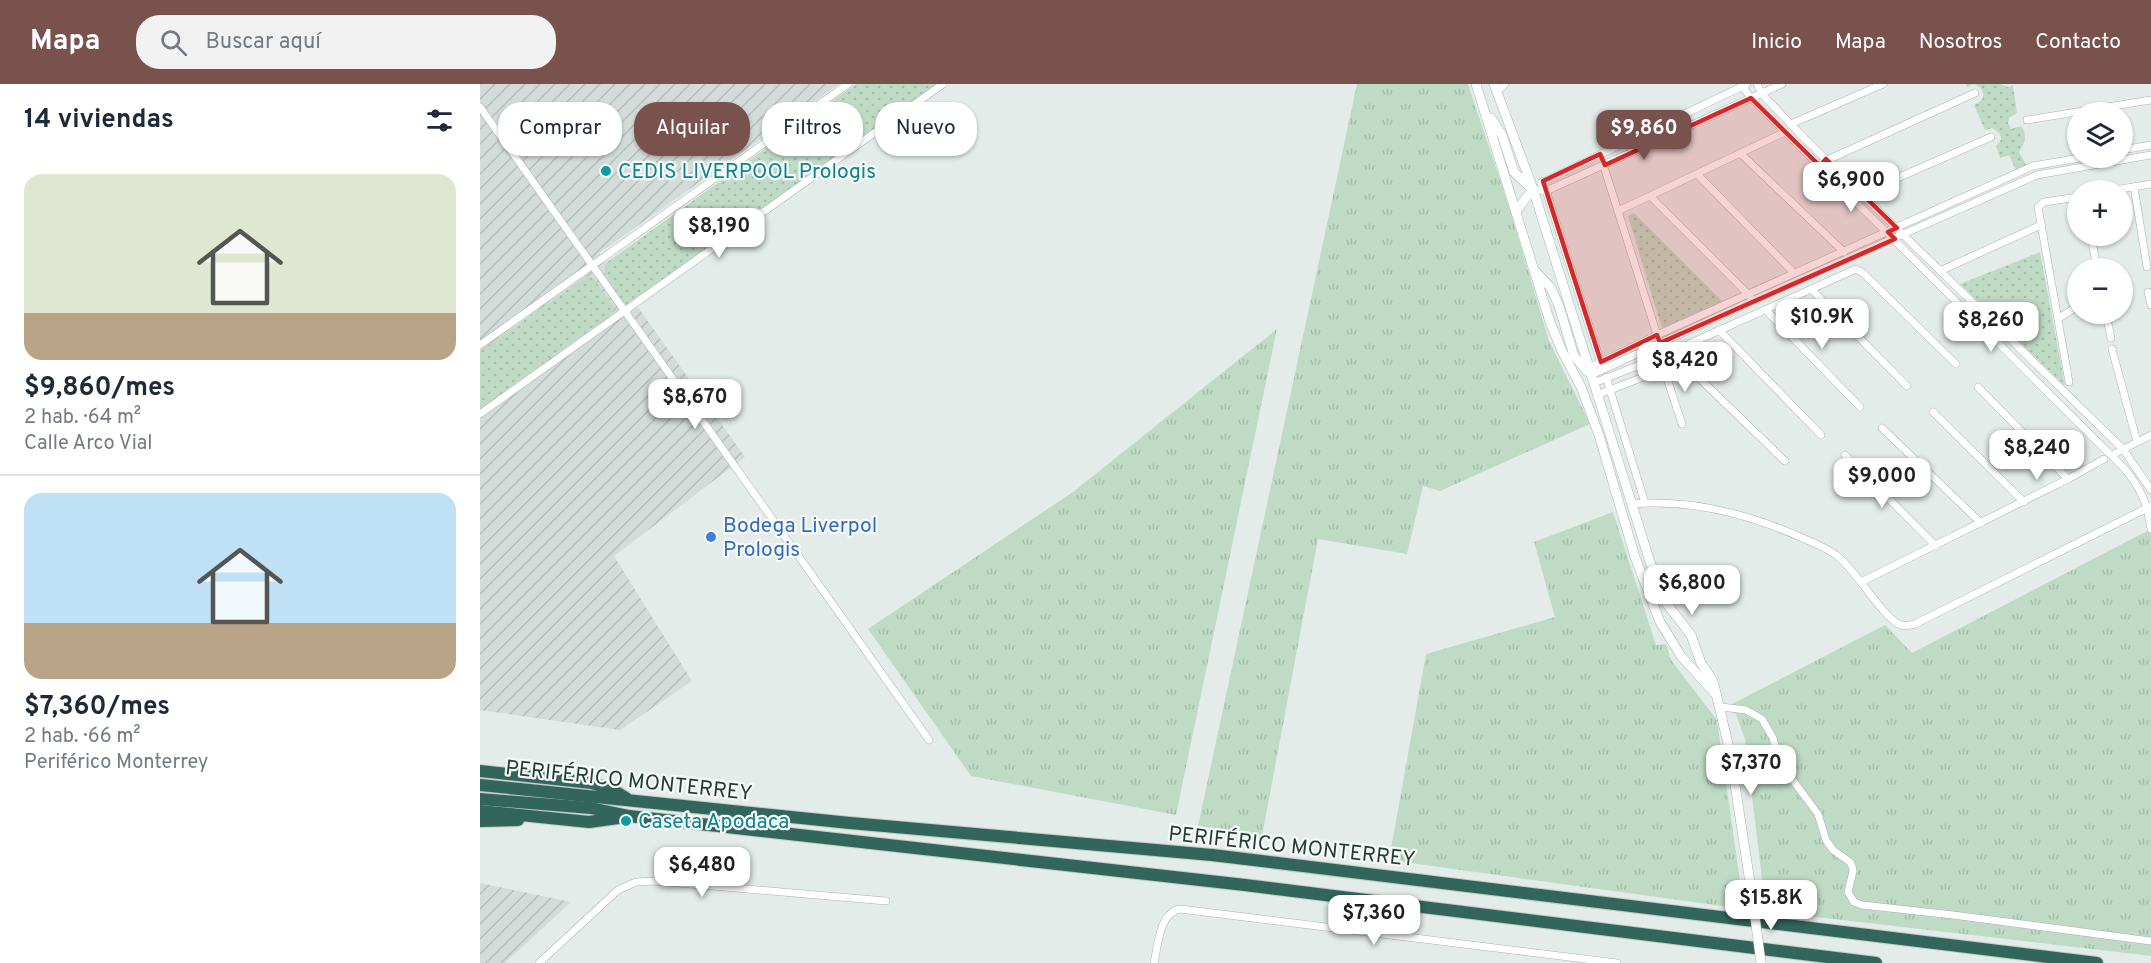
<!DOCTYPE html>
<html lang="es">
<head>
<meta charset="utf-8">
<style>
	body { margin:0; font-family:Overpass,sans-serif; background:#f2f2f3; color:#1f2937; height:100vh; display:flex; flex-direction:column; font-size:22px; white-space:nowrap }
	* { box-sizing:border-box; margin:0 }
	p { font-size:20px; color:#747a83 }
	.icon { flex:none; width:33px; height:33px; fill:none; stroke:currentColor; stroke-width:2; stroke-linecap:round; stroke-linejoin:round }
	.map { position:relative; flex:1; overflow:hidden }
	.sheet { display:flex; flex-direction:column; background:#fff; width:480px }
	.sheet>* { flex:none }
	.top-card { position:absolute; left:18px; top:18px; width:570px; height:54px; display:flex; gap:12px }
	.fabs { position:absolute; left:1587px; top:18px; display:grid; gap:12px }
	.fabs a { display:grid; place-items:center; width:66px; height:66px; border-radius:50%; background:#fff; box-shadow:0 2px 4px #0004; font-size:30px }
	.price { position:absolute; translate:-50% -51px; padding:0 14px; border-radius:12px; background:#fff; color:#222; font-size:20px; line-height:39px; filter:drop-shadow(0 2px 3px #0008) }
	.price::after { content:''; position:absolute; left:50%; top:36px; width:18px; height:14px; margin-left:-9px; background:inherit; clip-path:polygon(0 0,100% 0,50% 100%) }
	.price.on { background:#79524e; color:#fff }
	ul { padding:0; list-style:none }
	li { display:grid; align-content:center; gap:12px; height:318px; padding:0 24px }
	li+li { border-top:2px solid #e0e1e3 }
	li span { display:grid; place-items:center; height:186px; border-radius:18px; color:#555 }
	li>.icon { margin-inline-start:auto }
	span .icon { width:108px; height:108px; fill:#fffc; stroke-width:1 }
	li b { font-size:26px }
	h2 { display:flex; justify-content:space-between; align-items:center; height:72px; padding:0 24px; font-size:26px }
	.tag { padding:0 21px; border-radius:24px; background:#fff; box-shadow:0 2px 4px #0004; font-size:21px; line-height:54px }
	.tag.on { background:#79524e; color:#fff }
	header { display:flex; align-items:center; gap:36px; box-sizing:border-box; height:84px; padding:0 30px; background:#79524e; color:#fff }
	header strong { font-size:28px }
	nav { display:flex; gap:33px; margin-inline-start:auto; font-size:21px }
	.search { width:420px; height:54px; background:#f2f2f3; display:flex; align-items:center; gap:15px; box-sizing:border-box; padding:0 21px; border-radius:24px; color:#747a83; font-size:22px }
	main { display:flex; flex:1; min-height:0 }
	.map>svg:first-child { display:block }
</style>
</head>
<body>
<header>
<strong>Mapa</strong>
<div class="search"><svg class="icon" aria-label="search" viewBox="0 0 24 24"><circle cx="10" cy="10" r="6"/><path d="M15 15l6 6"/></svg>Buscar aquí</div>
<nav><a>Inicio</a><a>Mapa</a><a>Nosotros</a><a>Contacto</a></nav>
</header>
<main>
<section class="sheet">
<h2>14 viviendas<svg class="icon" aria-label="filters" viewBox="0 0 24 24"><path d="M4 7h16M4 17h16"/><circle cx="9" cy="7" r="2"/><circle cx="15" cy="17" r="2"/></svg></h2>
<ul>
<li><span style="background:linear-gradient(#dfe7d0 75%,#b9a48a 0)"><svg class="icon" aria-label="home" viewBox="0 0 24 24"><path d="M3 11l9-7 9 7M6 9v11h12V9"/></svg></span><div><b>$9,860/mes</b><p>2 hab. · 64 m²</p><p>Calle Arco Vial</p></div></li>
<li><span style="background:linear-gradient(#bfe0f5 70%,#b9a48a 0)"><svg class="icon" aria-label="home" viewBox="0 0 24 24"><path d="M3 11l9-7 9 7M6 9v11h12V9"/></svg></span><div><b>$7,360/mes</b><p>2 hab. · 66 m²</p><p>Periférico Monterrey</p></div></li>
</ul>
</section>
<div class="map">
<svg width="1671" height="879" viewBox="0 0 1671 879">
	<defs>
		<pattern id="industrial-furrows" width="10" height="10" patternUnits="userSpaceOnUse" patternTransform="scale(1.5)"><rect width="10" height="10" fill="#d3dcd8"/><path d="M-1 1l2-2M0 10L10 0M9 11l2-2" fill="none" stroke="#b5beba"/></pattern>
		<pattern id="grass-tufts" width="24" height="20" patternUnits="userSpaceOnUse" patternTransform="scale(1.5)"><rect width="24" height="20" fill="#bfdbc6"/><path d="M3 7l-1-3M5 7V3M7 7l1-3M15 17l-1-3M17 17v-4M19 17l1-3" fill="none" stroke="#a4bdab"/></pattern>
		<pattern id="park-dots" width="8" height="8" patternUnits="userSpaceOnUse" patternTransform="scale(1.5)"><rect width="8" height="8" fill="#bfdbc6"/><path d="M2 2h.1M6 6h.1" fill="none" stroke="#a4bdab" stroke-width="1.8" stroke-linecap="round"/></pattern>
	</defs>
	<rect width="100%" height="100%" fill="#e4ece9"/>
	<g fill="url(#industrial-furrows)">
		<polygon points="0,0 359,0 119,169 265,373 134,472 212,597 140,646 0,626"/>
		<polygon points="0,799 91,818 25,879 0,879"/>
	</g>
	<g fill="url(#grass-tufts)">
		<polygon points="877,0 988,0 1030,126 1069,257 1110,340 960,407 943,402 927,470 838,455 782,752 718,742"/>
		<polygon points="797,245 696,731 491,692 388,545 593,408"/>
		<polygon points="1133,428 1176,561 1186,560 1191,576 1237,636 1264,825 909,776 946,570 1075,533 1054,458"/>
		<polygon points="1671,445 1671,872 1286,827 1265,655 1252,620 1405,541 1432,569"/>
	</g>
	<g fill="url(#park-dots)">
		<path d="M 376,0 L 460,0 L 146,221 C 138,210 120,193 126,179 Z"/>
		<path d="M 1486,0 L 1520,0 L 1528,3 L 1533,1 L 1537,29 L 1529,34 L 1528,39 L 1531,45 L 1541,42 C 1548,51 1545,59 1539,68 L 1547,82 L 1536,86 L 1529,71 L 1520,74 L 1516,62 C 1525,55 1521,49 1512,44 L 1505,46 L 1494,21 C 1507,16 1506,5 1494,0 L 1487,3 Z"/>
		<polygon points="1154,129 1242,217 1182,244 1148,132"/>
		<polygon points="1560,168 1585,302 1480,200"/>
		<polygon points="106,193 113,194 134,223 132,230 0,325 0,267"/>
	</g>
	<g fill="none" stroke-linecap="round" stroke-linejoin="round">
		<g stroke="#a7b4b0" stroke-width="8">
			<g id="street">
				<polyline points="1277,0 1282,10 1325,55 1643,365 1671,406"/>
				<path d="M 1262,2 L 1271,14 L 1644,384 C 1660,403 1668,420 1671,445"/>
				<polyline points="1017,8 1025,0"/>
				<polyline points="0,23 449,656"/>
				<polyline points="1547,36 1671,16"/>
				<polyline points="1311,40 1403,0"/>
				<polyline points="1642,66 1671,61"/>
				<polyline points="1261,70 1364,168"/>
				<polyline points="1343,78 1495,9"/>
				<polyline points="1125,86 1178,254"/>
				<polyline points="1217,90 1314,189"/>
				<polyline points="1063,97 1122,282"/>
				<polyline points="1061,99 1267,0"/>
				<polyline points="1654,103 1667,183"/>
				<polyline points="1053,105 1066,107 1302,0"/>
				<polyline points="1635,106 1671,100"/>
				<polyline points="1381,110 1511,53"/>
				<polyline points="1170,112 1270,212"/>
				<polyline points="1138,127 1305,48"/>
				<polyline points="1611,152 1617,184"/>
				<polyline points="1460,187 1561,141"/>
				<polyline points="1332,206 1427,302"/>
				<polyline points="1668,208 1671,221"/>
				<polyline points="1286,226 1380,323"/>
				<polyline points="1626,230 1631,254"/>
				<polyline points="1579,234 1598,222"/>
				<polyline points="1239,246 1341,351"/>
				<polyline points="0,261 368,0"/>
				<polyline points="1632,265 1657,358"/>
				<polyline points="1192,268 1305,377"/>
				<polyline points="1180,273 1202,340"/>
				<polyline points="1109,284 1177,251 1553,82 1600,74"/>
				<polyline points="1111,291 1274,216 1557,91 1671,71"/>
				<polyline points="1126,293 1165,419"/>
				<polyline points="1589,298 1558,123 1564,118 1598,113"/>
				<polyline points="1114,299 1180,273 1376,185 1383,189 1476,280"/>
				<polyline points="1498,303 1588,395"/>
				<polyline points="1117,311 1184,285"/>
				<polyline points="1453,328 1544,418"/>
				<polyline points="0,330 463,0"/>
				<polyline points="1402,344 1501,439"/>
				<polyline points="1365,371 1456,462"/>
				<polyline points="1632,371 1671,351"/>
				<path d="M 1151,420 C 1210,415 1266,429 1320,453 C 1332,458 1345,463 1356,471 C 1375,484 1403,535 1421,541 C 1425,542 1431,541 1435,540 L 1671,422"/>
				<polyline points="1381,498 1588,395 1624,375"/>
				<polyline points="1241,623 1266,626 1282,635 1293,654 1300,679 1338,730 1346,756 1353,766 1370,778 1372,782 1373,787 1368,808 1374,818 1382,821 1473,831 1671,857"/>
				<polyline points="59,879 138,806 156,798 176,797 406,817"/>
				<path d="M 674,879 C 678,862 679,829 700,825 L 1137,879"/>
			</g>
		</g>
		<g stroke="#a4b7b0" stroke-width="10">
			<g id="secondary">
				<polyline points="996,0 1070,238 1082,267 1101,303 1119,351 1155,473 1180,538 1201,572 1237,612"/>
				<polyline points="1014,0 1053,105 1170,478 1187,520 1211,551 1221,579 1233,597 1235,605 1250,668 1273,818"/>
				<polyline points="1011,34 1022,51 1034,88 1051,104"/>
				<polyline points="1036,127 1053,105"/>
				<polyline points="1056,188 1071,204 1079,222 1094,272 1108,288"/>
			</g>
		</g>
		<g stroke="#c2c9c7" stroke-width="14">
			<g id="highway">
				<polyline points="0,687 112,699 133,706 146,714"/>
				<polyline points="0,701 370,739 732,771 1617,879"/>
				<polyline points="0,715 111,724 149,732 765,801 1396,879"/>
				<polyline points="0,727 109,738 145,733"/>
				<polyline points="0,737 38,736"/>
			</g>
		</g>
		<use href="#street" stroke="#fff" stroke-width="7"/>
		<use href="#secondary" stroke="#fff" stroke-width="9"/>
		<use href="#highway" stroke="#33665b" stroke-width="12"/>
		<g stroke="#a4b7b0" stroke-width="10" stroke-linecap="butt">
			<polyline id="secondary-bridge" points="1273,818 1281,879"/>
		</g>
		<use href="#secondary-bridge" stroke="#fff" stroke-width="9"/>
	</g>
	<path fill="#d62828" fill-opacity="0.2" stroke="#d62828" stroke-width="4.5" stroke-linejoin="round" d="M 1271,14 L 1340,82 L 1346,75 L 1417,144 L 1408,148 L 1415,155 L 1180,259 L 1177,251 L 1121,278 L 1063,97 L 1120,70 L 1125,81 Z"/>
	<g fill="#0f9aa8" stroke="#f5f9f7" stroke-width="2">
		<circle cx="126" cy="87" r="6"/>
		<circle cx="146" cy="737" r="6"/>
	</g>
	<circle fill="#3f7fe0" stroke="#f5f9f7" stroke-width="2" cx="231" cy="453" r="6"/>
	<g text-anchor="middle" stroke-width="4.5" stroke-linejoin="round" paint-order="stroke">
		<g font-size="21" fill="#0d838f" stroke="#f5f9f7" text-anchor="start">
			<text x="138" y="94">CEDIS LIVERPOOL Prologis</text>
			<text x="158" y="744">Caseta Apodaca</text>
		</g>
		<g font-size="21" fill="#366cbe" stroke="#f5f9f7" text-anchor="start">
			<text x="243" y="448">Bodega Liverpol<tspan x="243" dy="24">Prologis</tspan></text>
		</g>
		<g font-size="21" fill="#253d36" stroke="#f5f9f7">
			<text transform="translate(149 696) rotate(6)" y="7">PERIFÉRICO MONTERREY</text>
			<text transform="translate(812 762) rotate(6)" y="7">PERIFÉRICO MONTERREY</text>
		</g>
	</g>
</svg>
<div class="fabs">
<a><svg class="icon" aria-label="layers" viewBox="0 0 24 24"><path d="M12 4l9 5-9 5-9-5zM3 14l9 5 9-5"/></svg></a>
<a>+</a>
<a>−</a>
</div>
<b class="price on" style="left:1164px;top:77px">$9,860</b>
<b class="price" style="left:1371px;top:129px">$6,900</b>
<b class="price" style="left:239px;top:175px">$8,190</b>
<b class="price" style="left:1342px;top:266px">$10.9K</b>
<b class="price" style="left:1511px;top:269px">$8,260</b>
<b class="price" style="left:1205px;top:309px">$8,420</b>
<b class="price" style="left:215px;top:346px">$8,670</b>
<b class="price" style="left:1557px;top:397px">$8,240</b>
<b class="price" style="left:1402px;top:425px">$9,000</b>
<b class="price" style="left:1212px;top:532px">$6,800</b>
<b class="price" style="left:1271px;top:712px">$7,370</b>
<b class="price" style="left:222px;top:814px">$6,480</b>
<b class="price" style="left:1291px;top:847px">$15.8K</b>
<b class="price" style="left:894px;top:862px">$7,360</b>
<div class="top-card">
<a class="tag">Comprar</a>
<a class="tag on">Alquilar</a>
<a class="tag">Filtros</a>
<a class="tag">Nuevo</a>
</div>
</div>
</main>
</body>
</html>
